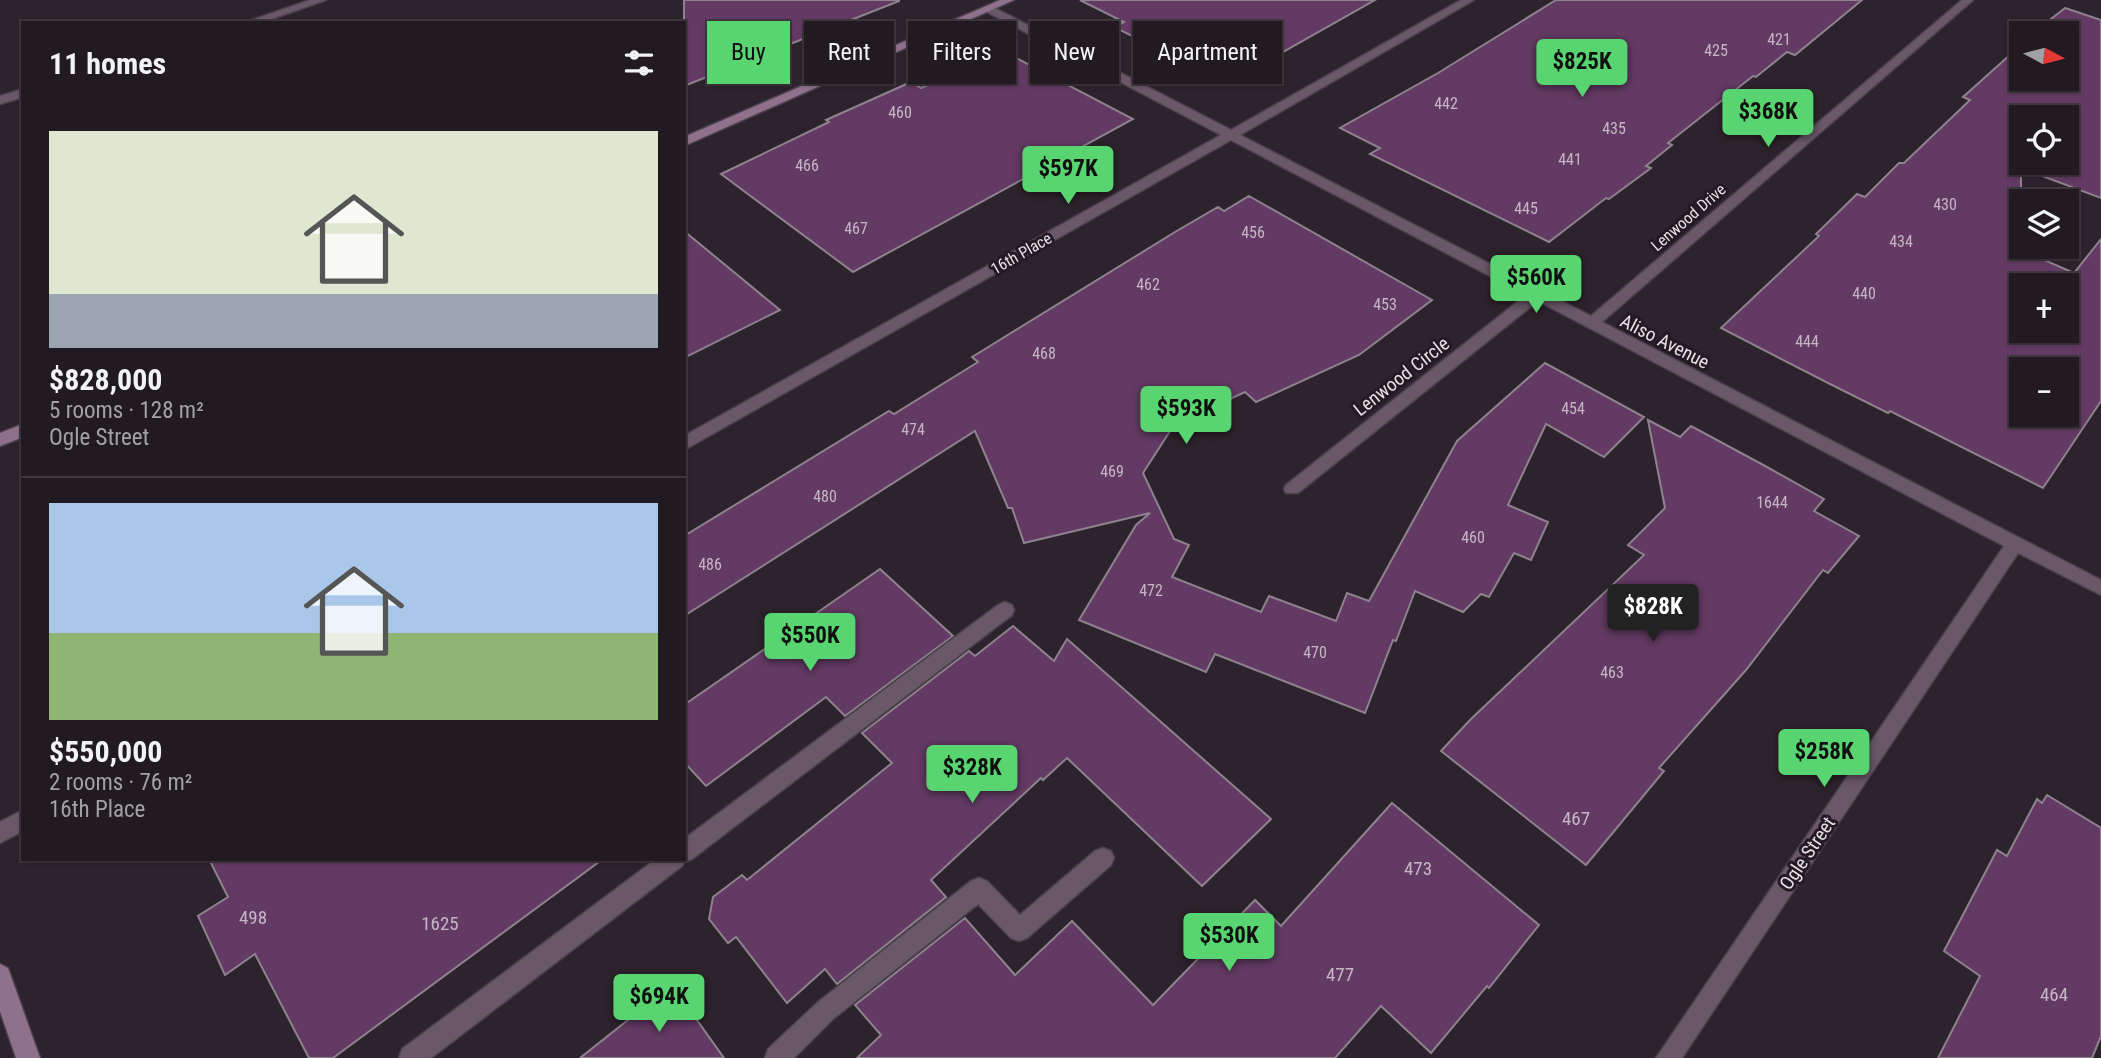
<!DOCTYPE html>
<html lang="en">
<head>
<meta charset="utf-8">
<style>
	body { margin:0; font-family:"Roboto Condensed",sans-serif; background:#2a232a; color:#f1f3f6; height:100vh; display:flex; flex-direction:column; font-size:26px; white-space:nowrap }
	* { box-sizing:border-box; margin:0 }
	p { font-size:23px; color:#a2a1a5 }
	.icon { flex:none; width:38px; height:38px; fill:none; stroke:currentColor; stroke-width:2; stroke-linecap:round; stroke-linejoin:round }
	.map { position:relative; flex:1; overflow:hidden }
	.drawer { position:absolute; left:21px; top:21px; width:665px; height:840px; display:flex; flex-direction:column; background:#221a21; border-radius:0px; box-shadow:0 2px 5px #0004,0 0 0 2px #3f383f }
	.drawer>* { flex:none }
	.hud { position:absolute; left:707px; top:21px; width:665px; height:63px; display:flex; gap:14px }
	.needle { width:46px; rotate:97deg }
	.tools { position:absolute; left:2009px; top:21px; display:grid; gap:14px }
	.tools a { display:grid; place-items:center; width:70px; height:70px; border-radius:0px; background:#221a21; box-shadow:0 2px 5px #0004,0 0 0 2px #3f383f; font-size:35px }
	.price { position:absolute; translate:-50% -60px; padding:0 16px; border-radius:7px; background:#58d570; color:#111; font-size:23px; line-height:46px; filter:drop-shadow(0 2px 4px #0008) }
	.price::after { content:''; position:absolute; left:50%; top:42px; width:21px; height:16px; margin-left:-10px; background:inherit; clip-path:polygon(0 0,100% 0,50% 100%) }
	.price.on { background:#222; color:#fff }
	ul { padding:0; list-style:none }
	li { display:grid; align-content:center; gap:14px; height:371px; padding:0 28px }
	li+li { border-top:2px solid #3f383f }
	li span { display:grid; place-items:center; height:217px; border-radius:0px; color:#555 }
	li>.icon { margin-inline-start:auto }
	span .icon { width:126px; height:126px; fill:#fffc; stroke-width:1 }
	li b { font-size:30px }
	h2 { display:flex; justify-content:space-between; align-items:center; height:84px; padding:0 28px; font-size:30px }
	.chip { padding:0 24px; border-radius:0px; background:#221a21; box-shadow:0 2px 5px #0004,0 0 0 2px #3f383f; font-size:24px; line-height:63px }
	.chip.on { background:#58d570; color:#111 }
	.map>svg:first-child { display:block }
</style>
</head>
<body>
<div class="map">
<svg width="2101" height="1058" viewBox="0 0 2101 1058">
	<rect width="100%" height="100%" fill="#2d232c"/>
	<g fill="#633a63" stroke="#8d828d" stroke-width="2" fill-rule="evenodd">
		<polygon points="684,0 899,0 899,1 684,86"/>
		<polygon points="1080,0 1375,0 1237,78 1198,59 1189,64 1114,27 1124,22"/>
		<polygon points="1556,0 1862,0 1795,55 1787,52 1756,77 1753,76 1668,143 1672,145 1646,166 1651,168 1609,199 1606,198 1549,242 1370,154 1380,148 1340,128 1438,73"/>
		<path d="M 2065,8 L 2101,20 L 2101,198 L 2021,168 L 2021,250 L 2074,273 L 2101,239 L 2101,401 L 2043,488 L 1890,411 L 1888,413 L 1830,384 L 1721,328 L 1819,236 L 1816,234 L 1857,194 L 1865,197 L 1899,163 L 1904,163 L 1970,100 L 1963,97 L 2021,45 L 2021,79 L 2067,79 L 2067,33 L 2033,33 ZM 2021,117 L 2067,117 L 2067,163 L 2021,163 ZM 2021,285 L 2067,285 L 2067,331 L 2021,331 ZM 2021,369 L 2067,369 L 2067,415 L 2021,415 Z"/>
		<polygon points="1003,51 1133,119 853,272 721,174 829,122 826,120 911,82 921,88"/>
		<polygon points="1249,196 1432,300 1359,355 1256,402 1245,392 1174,425 1143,473 1174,539 1189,545 1172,577 1261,612 1269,596 1336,621 1347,593 1369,601 1457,441 1545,363 1644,417 1604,457 1546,424 1508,505 1548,522 1531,560 1514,553 1489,597 1481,594 1463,612 1415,591 1396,641 1393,640 1365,713 1215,654 1206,672 1079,620 1136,525 1150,513 1024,543 1012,508 1008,508 975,431 684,616 684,536 889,411 894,414 978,362 972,357 1175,232 1218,207 1224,211"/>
		<polygon points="684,231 780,310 684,358"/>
		<polygon points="1648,420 1680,437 1691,426 1767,467 1824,499 1814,511 1859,536 1828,573 1823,570 1746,670 1659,768 1664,771 1586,865 1441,751 1471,719 1644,555 1628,545 1665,508"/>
		<polygon points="880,569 953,636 845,716 826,697 706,786 684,762 684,705"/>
		<polygon points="1013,626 1054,661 1067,639 1271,819 1202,886 1067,758 1043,780 1041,778 931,880 946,897 837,984 825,969 787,1003 736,937 728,943 709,919 713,897 742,875 747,880 892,763 862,733 969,651 975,656"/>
		<polygon points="2047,795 2101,828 2101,1036 2092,1058 1938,1058 1980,976 1944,951 1997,850 2007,856 2037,799 2042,803"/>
		<polygon points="1392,803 1539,925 1489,988 1487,986 1431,1053 1381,1006 1335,1058 857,1058 881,1035 855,1005 965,918 1015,975 1072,921 1153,1005 1255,900 1281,926"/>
		<polygon points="209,859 603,859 333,1058 309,1058 255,954 225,975 198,916 228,897"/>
		<polygon points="672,985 724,1058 580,1058"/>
	</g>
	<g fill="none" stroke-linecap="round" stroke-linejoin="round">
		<g stroke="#4b414a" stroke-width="3">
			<g id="lane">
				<polygon points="1005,602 1012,605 1014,610 1012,615 692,859 684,862 682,866 431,1058 399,1058 402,1049 656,859 684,859 684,839 998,605"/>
				<polygon points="1103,848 1111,851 1114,858 1111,865 1027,938 1019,941 1011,938 978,904 833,1019 794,1058 765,1058 768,1049 817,1003 971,881 979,878 987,881 1020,915 1095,851"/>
			</g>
		</g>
		<g stroke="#4b414a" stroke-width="3">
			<g id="street">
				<polygon points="310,0 326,0 260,23 243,23"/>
				<polygon points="1461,0 1474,0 1240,135 1591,316 1962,0 1973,0 1602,322 2101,580 2101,595 2018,553 1682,1058 1656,1058 2004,546 1538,301 1298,493 1286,493 1284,489 1286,485 1526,295 1231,140 684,450 684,436 1221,135 985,11 985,7 993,7 1231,130"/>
				<polygon points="23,89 23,97 0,104 0,96"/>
				<polygon points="23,810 23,831 0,843 0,822"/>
			</g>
		</g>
		<g stroke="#4b414a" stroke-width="3">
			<g id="secondary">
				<polygon points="1000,0 1014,0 684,146 684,137"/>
				<polygon points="23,424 23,437 0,446 0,433"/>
				<polygon points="0,964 8,968 40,1058 16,1058 0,1011"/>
			</g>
		</g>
		<use href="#lane" fill="#6a5769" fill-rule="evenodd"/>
		<use href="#street" fill="#6a5769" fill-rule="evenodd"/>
		<use href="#secondary" fill="#8f718e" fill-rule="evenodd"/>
	</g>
	<g text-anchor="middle" stroke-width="6" stroke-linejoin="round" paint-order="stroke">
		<g font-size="16" fill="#c6b6c5">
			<text x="1779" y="45">421</text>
			<text x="1716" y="56">425</text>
			<text x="1446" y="109">442</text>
			<text x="900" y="118">460</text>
			<text x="1614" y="134">435</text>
			<text x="1570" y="165">441</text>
			<text x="807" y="171">466</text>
			<text x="1945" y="210">430</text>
			<text x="1526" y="214">445</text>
			<text x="856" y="234">467</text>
			<text x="1253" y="238">456</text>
			<text x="1901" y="247">434</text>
			<text x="1148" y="290">462</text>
			<text x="1864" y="299">440</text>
			<text x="1385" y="310">453</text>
			<text x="1807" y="347">444</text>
			<text x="1044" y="359">468</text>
			<text x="1573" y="414">454</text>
			<text x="913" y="435">474</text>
			<text x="1112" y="477">469</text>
			<text x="825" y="502">480</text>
			<text x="1772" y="508">1644</text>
			<text x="1473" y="543">460</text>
			<text x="710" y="570">486</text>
			<text x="1151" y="596">472</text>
			<text x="1315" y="658">470</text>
			<text x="1612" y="678">463</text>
		</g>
		<g font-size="16" fill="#e7e0e6" stroke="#231a23">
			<text transform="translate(1688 217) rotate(-41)" y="6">Lenwood Drive</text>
			<text transform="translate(1021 253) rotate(-30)" y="6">16th Place</text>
		</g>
		<g font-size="19" fill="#e7e0e6" stroke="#231a23">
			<text transform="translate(1665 341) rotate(27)" y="7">Aliso Avenue</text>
			<text transform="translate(1401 376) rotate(-38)" y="7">Lenwood Circle</text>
			<text transform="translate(1807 853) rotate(-56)" y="7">Ogle Street</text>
		</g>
		<g font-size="19" fill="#c6b6c5">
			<text x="1576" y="825">467</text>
			<text x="1418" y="875">473</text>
			<text x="253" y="924">498</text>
			<text x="440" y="930">1625</text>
			<text x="1340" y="981">477</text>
			<text x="2054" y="1001">464</text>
		</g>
	</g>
</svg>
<div class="tools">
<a><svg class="needle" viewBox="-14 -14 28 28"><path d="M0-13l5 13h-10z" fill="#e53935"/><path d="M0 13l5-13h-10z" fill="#a2a1a5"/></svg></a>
<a><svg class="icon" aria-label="locate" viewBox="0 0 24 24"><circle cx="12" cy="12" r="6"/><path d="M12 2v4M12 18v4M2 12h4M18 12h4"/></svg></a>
<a><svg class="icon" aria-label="layers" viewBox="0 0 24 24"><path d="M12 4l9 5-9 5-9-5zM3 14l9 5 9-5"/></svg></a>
<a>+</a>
<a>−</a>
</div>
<b class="price" style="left:1582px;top:99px">$825K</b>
<b class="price" style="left:1768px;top:149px">$368K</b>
<b class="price" style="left:1068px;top:206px">$597K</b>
<b class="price" style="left:1536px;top:315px">$560K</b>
<b class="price" style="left:1186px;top:446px">$593K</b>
<b class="price on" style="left:1653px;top:644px">$828K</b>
<b class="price" style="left:810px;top:673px">$550K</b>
<b class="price" style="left:1824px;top:789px">$258K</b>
<b class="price" style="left:972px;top:805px">$328K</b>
<b class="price" style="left:1229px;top:973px">$530K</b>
<b class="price" style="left:659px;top:1034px">$694K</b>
<div class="hud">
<a class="chip on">Buy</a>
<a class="chip">Rent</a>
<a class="chip">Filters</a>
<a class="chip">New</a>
<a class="chip">Apartment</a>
</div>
<section class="drawer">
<h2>11 homes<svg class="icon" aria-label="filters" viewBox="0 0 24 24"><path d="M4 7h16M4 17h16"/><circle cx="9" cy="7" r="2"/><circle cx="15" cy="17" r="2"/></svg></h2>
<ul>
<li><span style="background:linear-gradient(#dfe7d0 75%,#9aa5b1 0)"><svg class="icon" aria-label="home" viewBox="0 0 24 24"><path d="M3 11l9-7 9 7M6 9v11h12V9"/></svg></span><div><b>$828,000</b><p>5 rooms · 128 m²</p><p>Ogle Street</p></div></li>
<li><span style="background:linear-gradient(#a9c7e8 60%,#8fb573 0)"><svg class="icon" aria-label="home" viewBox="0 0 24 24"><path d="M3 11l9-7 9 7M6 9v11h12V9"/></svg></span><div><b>$550,000</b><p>2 rooms · 76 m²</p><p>16th Place</p></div></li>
</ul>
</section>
</div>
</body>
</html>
